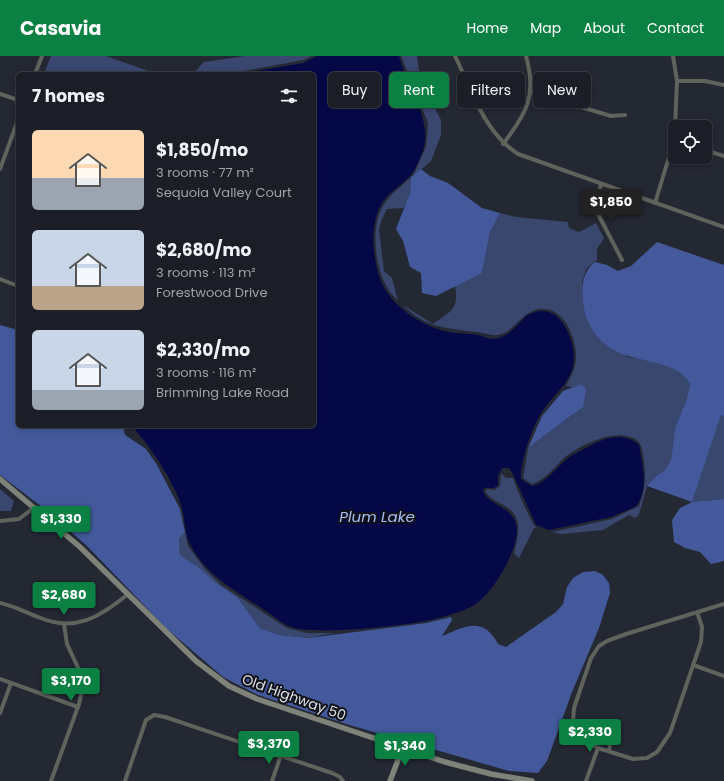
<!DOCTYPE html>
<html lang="en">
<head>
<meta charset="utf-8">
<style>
	body { margin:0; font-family:Poppins,sans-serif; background:#282b32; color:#f1f3f6; height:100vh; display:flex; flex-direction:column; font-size:15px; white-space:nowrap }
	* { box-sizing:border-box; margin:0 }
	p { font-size:13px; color:#a0a2a7 }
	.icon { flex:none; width:22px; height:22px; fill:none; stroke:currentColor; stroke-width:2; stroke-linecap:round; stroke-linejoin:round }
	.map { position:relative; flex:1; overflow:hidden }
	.side { position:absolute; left:16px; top:16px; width:300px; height:356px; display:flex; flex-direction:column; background:#1b1e26; border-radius:6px; box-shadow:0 2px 6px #0003,0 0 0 1px #393c43 }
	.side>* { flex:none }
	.hud { position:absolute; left:328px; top:16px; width:336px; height:36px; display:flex; gap:8px }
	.buttons { position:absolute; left:668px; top:64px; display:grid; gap:8px }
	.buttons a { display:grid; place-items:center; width:44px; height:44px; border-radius:6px; background:#1b1e26; box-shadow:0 2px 6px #0003,0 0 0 1px #393c43; font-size:20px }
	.price { position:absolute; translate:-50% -34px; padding:0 9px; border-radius:4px; background:#0b8043; color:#fff; font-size:13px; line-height:26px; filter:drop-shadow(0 1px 2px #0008) }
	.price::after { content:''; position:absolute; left:50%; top:24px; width:12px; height:9px; margin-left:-6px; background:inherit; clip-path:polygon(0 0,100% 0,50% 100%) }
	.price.current { background:#222; color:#fff }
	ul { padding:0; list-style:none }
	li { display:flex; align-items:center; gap:12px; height:100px; padding:0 16px }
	li span { display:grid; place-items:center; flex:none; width:112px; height:80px; border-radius:6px; color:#555 }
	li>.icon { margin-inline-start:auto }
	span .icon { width:48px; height:48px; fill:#fffc; stroke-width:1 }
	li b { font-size:17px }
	h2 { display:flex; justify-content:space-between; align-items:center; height:48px; padding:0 16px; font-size:17px }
	.chip { padding:0 14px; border-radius:6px; background:#1b1e26; box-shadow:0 2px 6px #0003,0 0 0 1px #393c43; font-size:14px; line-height:36px }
	.chip.current { background:#0b8043; color:#fff }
	header { display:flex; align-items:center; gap:24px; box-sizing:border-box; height:56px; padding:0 20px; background:#0b8043; color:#fff }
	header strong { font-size:19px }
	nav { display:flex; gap:22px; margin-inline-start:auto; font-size:14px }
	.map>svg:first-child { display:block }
</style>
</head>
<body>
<header>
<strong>Casavia</strong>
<nav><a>Home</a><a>Map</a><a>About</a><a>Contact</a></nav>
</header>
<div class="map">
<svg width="724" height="725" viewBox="0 0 724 725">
	<rect width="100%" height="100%" fill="#242833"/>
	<g fill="#39476f">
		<polygon points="51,0 106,0 157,18 44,18"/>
		<polygon points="245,0 312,0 303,4 228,18 193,18 204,6"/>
		<polygon points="401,0 417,0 420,23 441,64 441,79 431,105 413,120 426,91 428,67"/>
		<path d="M 411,121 L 410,137 L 404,152 L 387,153 L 381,165 L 379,174 L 384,215 L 392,222 L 398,245 C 395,241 390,237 388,233 C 375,212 370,171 383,150 C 389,139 402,130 411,121 Z"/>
		<path d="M 500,157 L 516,161 L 568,166 L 569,172 L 579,176 L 596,167 L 604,182 L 597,193 L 597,204 L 586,213 L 582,228 L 627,301 C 649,305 677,307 690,328 L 687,342 L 675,372 L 671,404 L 665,414 L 656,420 L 647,430 L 639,458 L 636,462 L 629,459 L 603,474 L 562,478 L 552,476 L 612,463 L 639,450 C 647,428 646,415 642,393 C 640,386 637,383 630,381 C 611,374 581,389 565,401 C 555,410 546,424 532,428 L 523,422 L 528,392 L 574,358 L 581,328 L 573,331 L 566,330 C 571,321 576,311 576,301 C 576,281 564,251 541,253 C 525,254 519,268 506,276 C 496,282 489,278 477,276 C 449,273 423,271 403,249 L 433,268 C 451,255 459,254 455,230 L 482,217 L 490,176 Z"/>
		<polygon points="721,358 724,360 724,443 692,446"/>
		<path d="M 501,417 L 506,422 L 513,422 C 516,431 531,468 537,472 L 534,472 L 519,502 L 514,497 C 518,481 524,460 505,450 C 497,445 491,444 485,435 L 488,433 L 495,434 L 500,430 Z"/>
		<polygon points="0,433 14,445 11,455 0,455"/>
		<polygon points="185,476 188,490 205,513 221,529 287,572 307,577 334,577 308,582 280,579 260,572 237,541 216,527 201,513 180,499 179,483"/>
	</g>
	<g fill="#43599b">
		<polygon points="421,113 430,120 448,127 482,152 500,157 490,176 482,217 436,240 422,237 421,217 410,211 403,185 396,173 410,137 411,121"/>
		<path d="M 657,186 L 724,209 L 724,360 L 721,359 L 692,446 L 724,443 L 724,505 L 711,508 L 700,496 L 685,492 L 674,486 L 672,464 L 680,452 L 692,446 L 647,430 L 656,420 L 665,414 L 671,404 L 675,372 L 687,342 L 690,328 C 670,295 621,315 594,276 C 587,265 583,254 583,242 C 582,227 583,216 595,206 L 607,209 L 618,215 L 631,210 Z"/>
		<path d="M 0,269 L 18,274 L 18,370 L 123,370 L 125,379 L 146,393 L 157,409 L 180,453 L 185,476 L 179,483 L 180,499 L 201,513 L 216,527 L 237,541 L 260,572 L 280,579 L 308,582 L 426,567 L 451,561 L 452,564 L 442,580 C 464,571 483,559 498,588 L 506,591 L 556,556 L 563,548 L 567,531 L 573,522 L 583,516 L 595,515 L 603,519 L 609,527 L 610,537 L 599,572 L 572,636 L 547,705 L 538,717 L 509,715 L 346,668 L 258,639 L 223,621 L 166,572 L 87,490 L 50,457 L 0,419 Z"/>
		<polygon points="581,328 586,333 583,351 528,392 542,360 563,335"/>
	</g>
	<path fill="#050846" d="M 317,0 L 399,0 C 407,28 431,62 424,91 C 422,99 416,113 410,120 C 401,130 387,137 381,149 C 368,171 373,214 386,235 C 400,256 425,271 449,276 C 458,278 468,277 478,279 C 483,280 488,283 493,283 C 508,282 517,269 526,260 C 529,258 532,257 535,256 C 556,250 567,270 572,287 C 581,323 556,333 540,359 C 533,372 527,387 524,401 C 522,408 520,416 521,423 L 532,430 C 546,427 555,413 566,404 C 571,399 578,396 584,393 C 602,383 621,374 639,389 C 642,407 650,435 635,451 L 611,461 L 549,474 L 536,469 L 513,418 L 509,412 L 502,412 L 498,420 L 498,429 L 494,432 L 484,432 L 483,436 C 492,451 511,450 516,468 C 522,489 494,535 477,547 C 469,553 456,557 446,560 C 420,569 311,581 288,570 C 279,565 271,558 263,553 C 236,535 207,520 191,490 C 185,480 185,464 182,452 C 175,427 150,390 132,370 L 314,370 L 314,18 L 240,18 L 303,7 Z"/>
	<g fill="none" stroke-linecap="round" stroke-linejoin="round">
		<g stroke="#60625c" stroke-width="4">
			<path d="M 455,0 C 472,35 484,76 518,98 L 724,171"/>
			<polyline points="673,0 677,25 675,71"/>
			<polyline points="35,18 42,0"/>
			<polyline points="677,25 705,25 724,29"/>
			<polyline points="531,36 611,60 625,59"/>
			<polyline points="0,38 18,44"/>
			<path d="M 503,88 C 527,57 537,39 526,0"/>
			<polyline points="705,94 724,100"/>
			<polyline points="0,113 18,64"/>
			<polyline points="601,129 596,146 598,158 622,204"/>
			<polyline points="655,147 669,101 675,74"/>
			<polyline points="0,223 18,230"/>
			<polyline points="0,465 19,463 35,451"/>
			<path d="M 0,547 C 14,550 25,556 38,561 C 75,577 100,561 128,538"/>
			<polyline points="697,556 702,571 701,586 670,677 657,696 647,702 633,703 598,692 580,680 573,665 574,652 591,602 599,590 607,585 626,578 724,548"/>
			<polyline points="693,609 724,620"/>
			<polyline points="0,623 78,651"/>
			<polyline points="0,657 11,627"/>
			<polyline points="592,689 601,679 607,679 611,683 609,695"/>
			<polyline points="51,725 79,648 82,635 80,616 67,588 64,568"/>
			<polyline points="125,725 146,664 154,659 165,661 332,717 340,721 343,725"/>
			<polyline points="272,725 281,699"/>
			<polyline points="586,725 598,692"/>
		</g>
		<g stroke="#7f8278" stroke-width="5.5">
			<polyline points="0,423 80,491 196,605 229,630 257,643 445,706 491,718 532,725"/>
			<polyline points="390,725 403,691"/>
		</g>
	</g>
	<g text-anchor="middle" stroke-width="4" stroke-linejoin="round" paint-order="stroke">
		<g font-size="14" fill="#dde1e8" stroke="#0f1116">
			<text transform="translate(294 641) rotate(20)" y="5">Old Highway 50</text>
		</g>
		<g font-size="15" font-style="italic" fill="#a9bff7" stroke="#0f1116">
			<text x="377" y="466">Plum Lake</text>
		</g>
	</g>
</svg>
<div class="buttons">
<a><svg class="icon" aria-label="locate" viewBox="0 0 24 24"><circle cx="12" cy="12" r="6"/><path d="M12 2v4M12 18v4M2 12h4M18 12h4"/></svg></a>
</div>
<b class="price current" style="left:611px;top:167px">$1,850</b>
<b class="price" style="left:61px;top:484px">$1,330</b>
<b class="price" style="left:64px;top:560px">$2,680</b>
<b class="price" style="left:71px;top:646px">$3,170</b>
<b class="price" style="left:590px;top:697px">$2,330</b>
<b class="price" style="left:269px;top:709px">$3,370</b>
<b class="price" style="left:405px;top:711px">$1,340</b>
<div class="hud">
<a class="chip">Buy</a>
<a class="chip current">Rent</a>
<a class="chip">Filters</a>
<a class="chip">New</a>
</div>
<section class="side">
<h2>7 homes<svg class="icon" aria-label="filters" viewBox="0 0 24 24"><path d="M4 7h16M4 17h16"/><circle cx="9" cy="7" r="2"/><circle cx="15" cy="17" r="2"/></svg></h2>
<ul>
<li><span style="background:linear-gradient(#ffd9b3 60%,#9aa5b1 0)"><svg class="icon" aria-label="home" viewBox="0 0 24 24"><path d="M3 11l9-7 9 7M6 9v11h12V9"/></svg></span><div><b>$1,850/mo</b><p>3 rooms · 77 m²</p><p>Sequoia Valley Court</p></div></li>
<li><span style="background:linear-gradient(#c9d6e8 70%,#b9a48a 0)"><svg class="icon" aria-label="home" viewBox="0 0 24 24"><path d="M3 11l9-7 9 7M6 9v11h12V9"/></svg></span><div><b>$2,680/mo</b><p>3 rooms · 113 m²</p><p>Forestwood Drive</p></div></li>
<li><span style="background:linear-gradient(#c9d6e8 75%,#9aa5b1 0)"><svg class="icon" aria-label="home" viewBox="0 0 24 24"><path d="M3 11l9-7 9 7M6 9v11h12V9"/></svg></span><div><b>$2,330/mo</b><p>3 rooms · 116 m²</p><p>Brimming Lake Road</p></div></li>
</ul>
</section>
</div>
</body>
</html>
